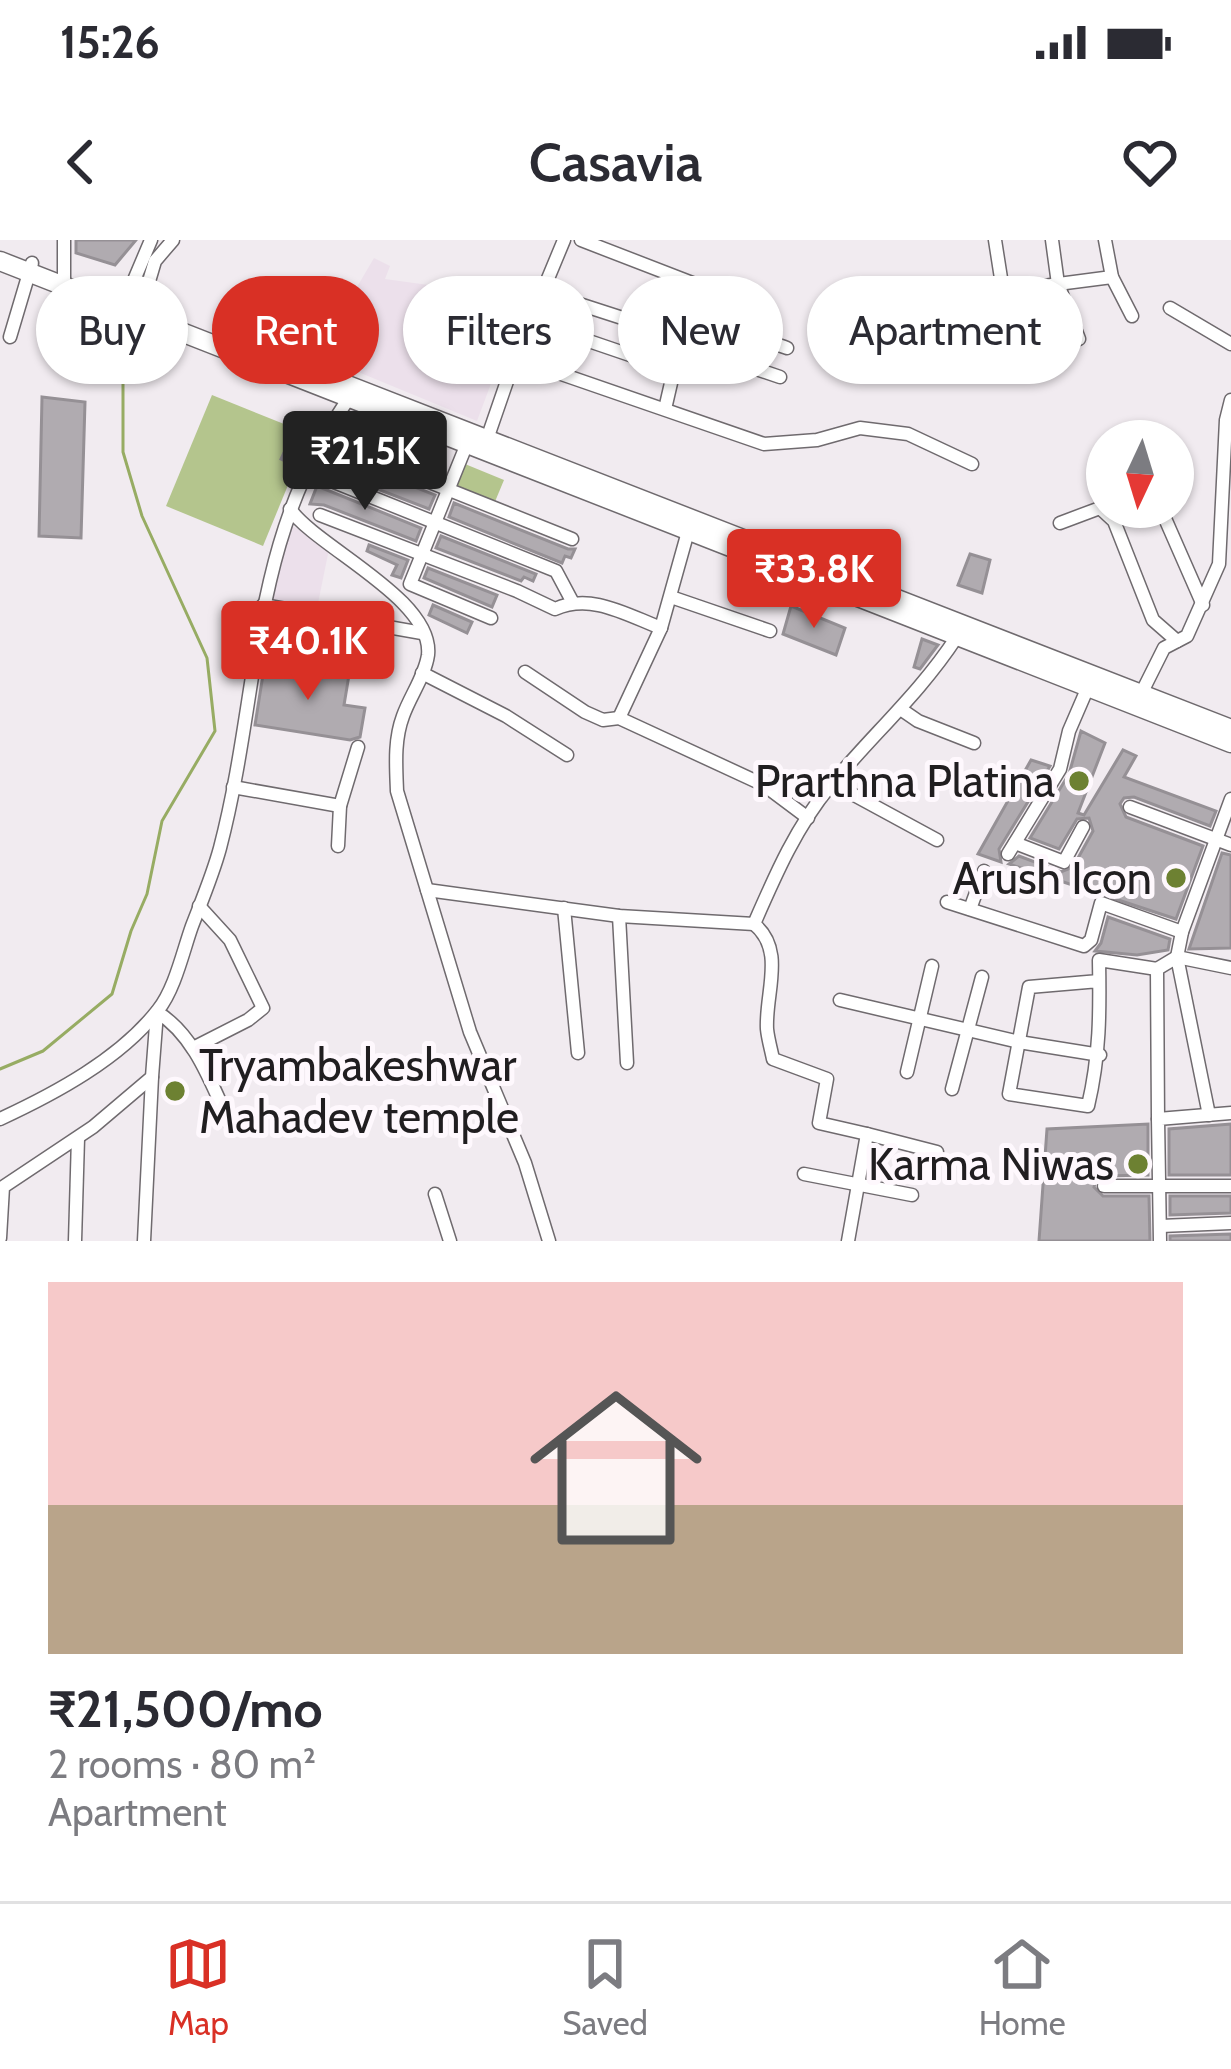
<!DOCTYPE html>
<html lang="en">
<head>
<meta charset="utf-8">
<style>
	body { margin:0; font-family:Cabin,sans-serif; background:#f7f7f7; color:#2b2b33; height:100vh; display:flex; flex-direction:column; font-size:45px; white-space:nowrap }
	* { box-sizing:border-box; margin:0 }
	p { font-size:39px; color:#7c7c81 }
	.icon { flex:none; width:66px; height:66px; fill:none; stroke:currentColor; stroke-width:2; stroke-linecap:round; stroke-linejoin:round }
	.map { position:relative; height:1001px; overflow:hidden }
	.side { display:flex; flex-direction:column; background:#fff; flex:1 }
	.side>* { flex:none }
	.hud { position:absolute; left:36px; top:36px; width:1161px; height:108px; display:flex; gap:24px }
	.needle { width:78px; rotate:184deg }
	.buttons { position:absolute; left:1086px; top:180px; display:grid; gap:24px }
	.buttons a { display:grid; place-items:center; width:108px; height:108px; border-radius:50%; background:#fff; box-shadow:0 3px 9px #0004; font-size:60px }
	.price { position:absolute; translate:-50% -102px; padding:0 27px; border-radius:12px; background:#d93025; color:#fff; font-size:39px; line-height:78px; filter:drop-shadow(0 3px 6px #0008) }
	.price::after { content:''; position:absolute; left:50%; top:72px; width:36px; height:27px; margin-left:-18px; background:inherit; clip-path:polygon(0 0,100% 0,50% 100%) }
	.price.active { background:#222; color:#fff }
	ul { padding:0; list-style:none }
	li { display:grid; align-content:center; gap:24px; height:636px; padding:0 48px }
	li span { display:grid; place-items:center; height:372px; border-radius:0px; color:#555 }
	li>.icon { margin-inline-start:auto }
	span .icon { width:216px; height:216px; fill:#fffc; stroke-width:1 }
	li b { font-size:51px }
	.tag { padding:0 42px; border-radius:54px; background:#fff; box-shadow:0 3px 9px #0004; font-size:42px; line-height:108px }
	.tag.active { background:#d93025; color:#fff }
	.status { display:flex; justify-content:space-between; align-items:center; height:84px; padding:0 60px; background:#fff; direction:ltr }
	.status svg { height:33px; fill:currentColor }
	header { display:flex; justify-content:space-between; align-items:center; height:156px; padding:0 48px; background:#fff; font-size:54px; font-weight:600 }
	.tabs { display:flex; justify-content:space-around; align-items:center; height:168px; border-top:3px solid #e1e1e2; background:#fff; font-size:33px; color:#7c7c81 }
	.tabs a { display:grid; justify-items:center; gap:6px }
	.tabs .active { color:#d93025 }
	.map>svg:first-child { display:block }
</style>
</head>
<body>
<div class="status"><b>15:26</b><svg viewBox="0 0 49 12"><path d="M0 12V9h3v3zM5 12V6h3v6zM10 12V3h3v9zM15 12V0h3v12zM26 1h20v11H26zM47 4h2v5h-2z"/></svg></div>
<header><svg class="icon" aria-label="back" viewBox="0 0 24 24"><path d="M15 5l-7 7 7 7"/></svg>Casavia<svg class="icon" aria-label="heart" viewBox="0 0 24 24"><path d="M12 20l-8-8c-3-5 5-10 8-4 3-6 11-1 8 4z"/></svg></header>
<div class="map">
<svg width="1231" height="1001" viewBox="0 0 1231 1001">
	<rect width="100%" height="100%" fill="#f1ebf0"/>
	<g fill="#ece0eb">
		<polygon points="374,18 390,26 385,39 523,58 477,181 317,115"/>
		<polygon points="291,285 329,309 317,368 271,360"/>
	</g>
	<g fill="#b4c58d">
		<polygon points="212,155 309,194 263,306 166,266"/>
		<polygon points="465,224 504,240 494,264 455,248"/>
	</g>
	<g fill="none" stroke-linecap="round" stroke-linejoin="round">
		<polyline stroke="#97ac63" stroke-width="3" points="0,829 43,811 112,754 131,691 147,654 162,581 215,491 207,418 142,276 123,212 123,80"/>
	</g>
	<g fill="#b0abb0" stroke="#959095" stroke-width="3">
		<polygon points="76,0 136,0 115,25 76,13"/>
		<polygon points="42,157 85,162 81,298 39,296"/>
		<polygon points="295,189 309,194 296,226 281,219"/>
		<polygon points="330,213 435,255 429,269 323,228"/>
		<polygon points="317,246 421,288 416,301 324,265 310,264"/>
		<polygon points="454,263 568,309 575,309 571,318 565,316 562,323 449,277"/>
		<polygon points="441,296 536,334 533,341 524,337 521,341 436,308"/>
		<polygon points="369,305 408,320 401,338 392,335 397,325 367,311"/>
		<polygon points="970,314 990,320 982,353 958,345"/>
		<polygon points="428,328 497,355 492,367 424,338"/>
		<polygon points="433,365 472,382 467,393 429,375"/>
		<polygon points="791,366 845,388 836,415 783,394"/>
		<polygon points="922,399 938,405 920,429 914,427"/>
		<polygon points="265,422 349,435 344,465 365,468 360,497 350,500 255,485"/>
		<polygon points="1081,491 1105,503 1078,573 1084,575 1123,510 1136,516 1124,537 1216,571 1210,586 1134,557 1124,558 1120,564 1126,577 1203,606 1176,679 1009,624 1019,616 1061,632 1073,627 1093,591 1089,578 1077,579 1059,609 1030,598 1069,534"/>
		<polygon points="1031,520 1050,526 999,609 1001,622 978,614"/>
		<polygon points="1222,613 1231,615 1231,708 1189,709"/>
		<polygon points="1108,677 1170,699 1168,710 1137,715 1095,711 1101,703"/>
		<polygon points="1148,884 1148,935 1103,936 1096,940 1094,947 1103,956 1149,956 1150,1001 1039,1001 1047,889"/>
		<polygon points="1231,884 1231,935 1169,935 1169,889"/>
		<polygon points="1170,956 1231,956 1231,973 1170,975"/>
		<polygon points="1231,994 1231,1001 1170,1001 1170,996"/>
	</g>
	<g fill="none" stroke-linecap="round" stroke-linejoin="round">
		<g stroke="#6f6a6e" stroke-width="15">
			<g id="minor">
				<path d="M 581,0 L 695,44 C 699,51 702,63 708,69 C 728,90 761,98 787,108"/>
				<polyline points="995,0 1003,51 1036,125"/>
				<polyline points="1052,0 1058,44 1079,99"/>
				<polyline points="1105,0 1112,37 1132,76"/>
				<polyline points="64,46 64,0"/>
				<polyline points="542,52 678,96 688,106 780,137"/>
				<polyline points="981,54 1112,37"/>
				<polyline points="126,59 151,0"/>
				<polyline points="142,65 155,21 173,0"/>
				<polyline points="1170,68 1231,104"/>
				<polyline points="530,81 674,130"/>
				<polyline points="10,97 32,23"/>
				<polyline points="515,118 764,204 817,200 860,188 908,194 972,224"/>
				<polyline points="665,169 674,130 688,106"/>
				<polyline points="337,205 572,299"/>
				<polyline points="485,205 515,118 564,0"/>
				<polyline points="466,206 410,344 491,378"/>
				<polyline points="324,238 556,331 572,361"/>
				<polyline points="1160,267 1203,365"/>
				<path d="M 290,269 C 316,307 434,359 428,415 C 425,436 410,456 403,476 C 394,500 396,525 397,551 L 470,792 L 525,923 L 549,1001"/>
				<path d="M 320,275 L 517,351 L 555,369 C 591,353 625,374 661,388"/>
				<polyline points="1060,283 1100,268 1114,281 1153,380 1177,401"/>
				<polyline points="671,357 770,391"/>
				<polyline points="263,365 422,393"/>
				<polyline points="525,432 585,472 603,480 619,478 764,545 808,578"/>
				<polyline points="422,433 506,476 567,515"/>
				<polyline points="1140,456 1164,408 1187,396 1219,324 1226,180 1231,160"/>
				<polyline points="902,470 918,481 974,503"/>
				<polyline points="619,478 661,388 689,288"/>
				<polyline points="832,543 937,600"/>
				<polyline points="233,547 340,566"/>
				<polyline points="1231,559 1182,692 1177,717 1231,728"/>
				<polyline points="1130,567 1231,605"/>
				<polyline points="1015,603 1064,622 1083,587"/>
				<polyline points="338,606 340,566 358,507"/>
				<polyline points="1008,614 1060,529 1069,491 1088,447"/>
				<polyline points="427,650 619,676 754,684"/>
				<polyline points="947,662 1084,706 1091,700 1101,663 1182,692"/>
				<polyline points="564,668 578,813"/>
				<polyline points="970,669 984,631"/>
				<polyline points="619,676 627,823"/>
				<path d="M 1099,741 L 1029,747 L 1009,854 L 1088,866 C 1100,815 1100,772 1099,720 L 1157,729"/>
				<polyline points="840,760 1019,802 1100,815"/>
				<polyline points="193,808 248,780 263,768 230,700 199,666"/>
				<polyline points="907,832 932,726"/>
				<polyline points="952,849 982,737"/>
				<path d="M 0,879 C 54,854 120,819 158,770 C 175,749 183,711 192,686 C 202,660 213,634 220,608 C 262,447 248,298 352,154"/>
				<polyline points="1158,879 1157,729 1177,717 1209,875"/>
				<polyline points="867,894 937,912"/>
				<polyline points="804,934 912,955"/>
				<polyline points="1104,946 1231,946"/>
				<polyline points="435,954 450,1001"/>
				<polyline points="1161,986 1231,983"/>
				<path d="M 0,998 L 3,947 L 93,887 L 152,837 L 157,772 C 196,796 212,846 231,886"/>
				<polyline points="75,1001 78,898"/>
				<polyline points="144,1001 152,837"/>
				<path d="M 848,1001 L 867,894 L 819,883 L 827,839 L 773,819 C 771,809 768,799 767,789 C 765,753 786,710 754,684 C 775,636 796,587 830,546 C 872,495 920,453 956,398"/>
				<polyline points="1160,1001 1158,879 1231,873"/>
			</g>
		</g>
		<g stroke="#6f6a6e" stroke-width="21">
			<g id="highway">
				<polyline points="0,21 1231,503"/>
				<polyline points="296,125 1231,489"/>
			</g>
		</g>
		<use href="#minor" stroke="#fff" stroke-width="12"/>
		<use href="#highway" stroke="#fff" stroke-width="18"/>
	</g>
	<g fill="#6d8132" stroke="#fef8fd" stroke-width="4.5">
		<circle cx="1079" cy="541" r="12"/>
		<circle cx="1176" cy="638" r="12"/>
		<circle cx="175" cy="851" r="12"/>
		<circle cx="1138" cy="924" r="12"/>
	</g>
	<g text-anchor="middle" stroke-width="10" stroke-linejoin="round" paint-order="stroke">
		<g font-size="45" fill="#201e20" stroke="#fef8fd" text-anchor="end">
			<text x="1055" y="557">Prarthna Platina</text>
			<text x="1152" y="654">Arush Icon</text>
			<text x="199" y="841" text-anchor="start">Tryambakeshwar<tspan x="199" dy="52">Mahadev temple</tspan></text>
			<text x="1114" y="940">Karma Niwas</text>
		</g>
	</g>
</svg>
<div class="buttons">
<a><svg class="needle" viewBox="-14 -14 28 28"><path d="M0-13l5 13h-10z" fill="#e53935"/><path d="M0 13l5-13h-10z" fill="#7c7c81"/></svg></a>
</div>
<b class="price active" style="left:365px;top:273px">₹21.5K</b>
<b class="price" style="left:814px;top:391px">₹33.8K</b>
<b class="price" style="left:308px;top:463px">₹40.1K</b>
<div class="hud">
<a class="tag">Buy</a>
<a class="tag active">Rent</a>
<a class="tag">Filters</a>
<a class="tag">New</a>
<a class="tag">Apartment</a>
</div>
</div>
<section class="side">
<ul>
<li><span style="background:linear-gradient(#f6c9c9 60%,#b9a48a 0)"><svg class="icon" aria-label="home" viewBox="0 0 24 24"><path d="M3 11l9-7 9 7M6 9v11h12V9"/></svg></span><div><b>₹21,500/mo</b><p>2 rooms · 80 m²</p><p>Apartment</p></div></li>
</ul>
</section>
<nav class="tabs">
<a class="active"><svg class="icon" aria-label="map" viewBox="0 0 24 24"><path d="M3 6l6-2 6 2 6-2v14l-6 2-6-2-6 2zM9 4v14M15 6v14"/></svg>Map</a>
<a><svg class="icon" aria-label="saved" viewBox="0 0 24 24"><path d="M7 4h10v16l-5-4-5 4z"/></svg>Saved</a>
<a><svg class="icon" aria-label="home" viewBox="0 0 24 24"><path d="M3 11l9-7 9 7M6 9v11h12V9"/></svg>Home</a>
</nav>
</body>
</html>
